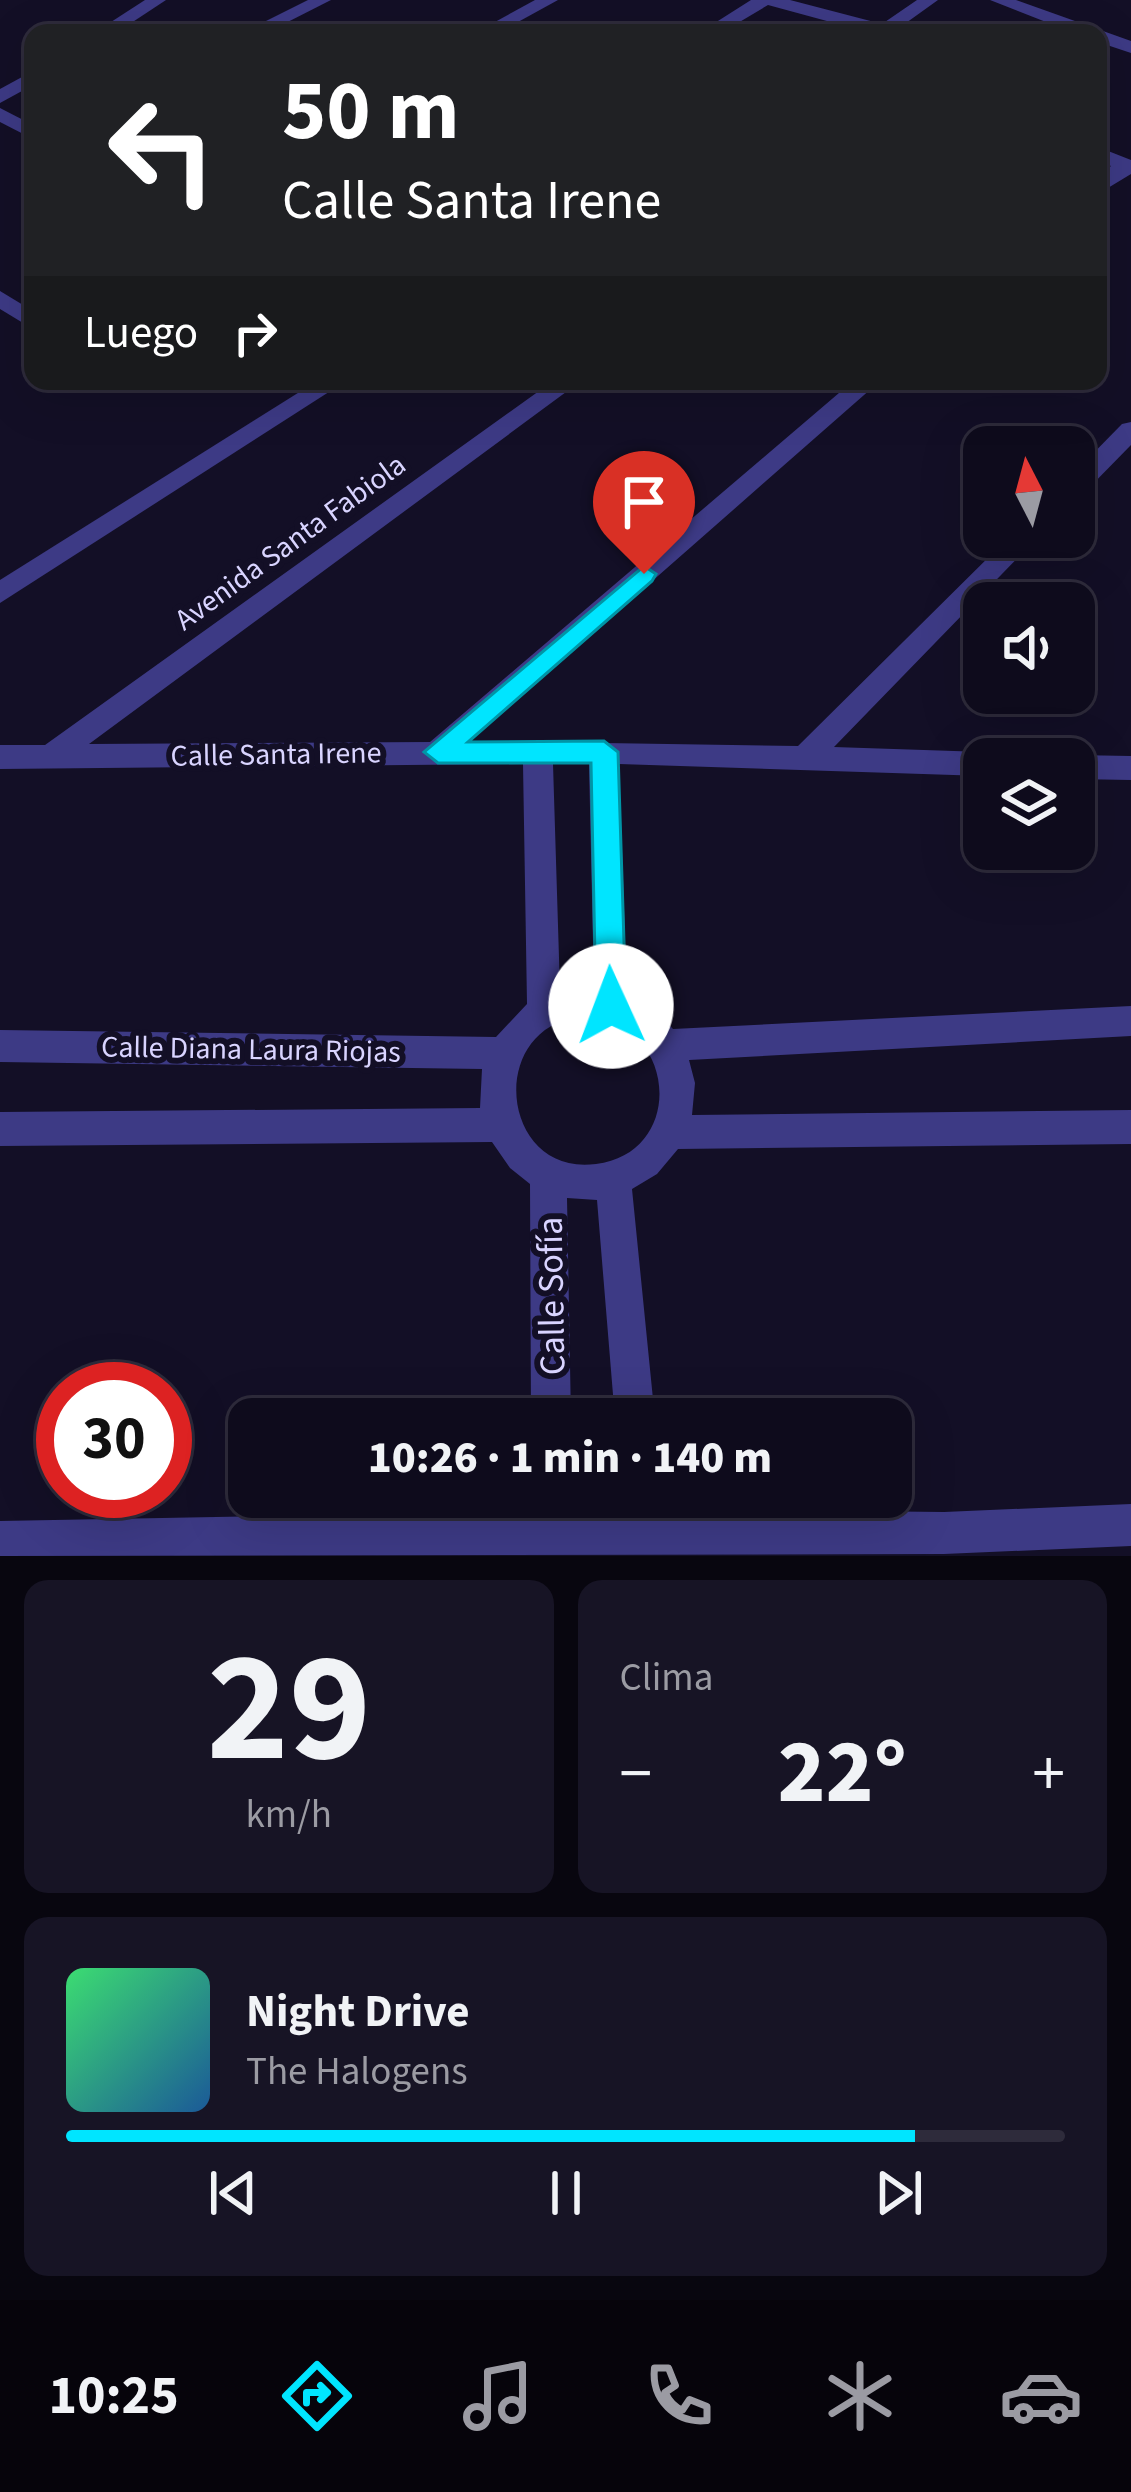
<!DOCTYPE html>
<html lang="es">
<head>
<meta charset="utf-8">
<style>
	:root { --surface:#0e0b1c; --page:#171425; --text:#f1f3f6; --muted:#9b9ba3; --line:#2e2b3b; --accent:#00e5ff }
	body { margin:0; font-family:"Source Sans 3",sans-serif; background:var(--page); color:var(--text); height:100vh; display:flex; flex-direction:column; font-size:45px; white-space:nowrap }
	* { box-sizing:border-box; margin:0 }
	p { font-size:39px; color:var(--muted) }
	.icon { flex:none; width:66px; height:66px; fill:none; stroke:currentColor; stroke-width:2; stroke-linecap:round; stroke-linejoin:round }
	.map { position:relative; height:1556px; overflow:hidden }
	.details { display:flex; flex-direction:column; gap:24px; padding:24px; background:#08060f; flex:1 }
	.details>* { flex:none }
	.guide { position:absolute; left:24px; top:24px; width:1083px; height:366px; border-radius:24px; box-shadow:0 12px 48px #0002,0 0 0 3px var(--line); background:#202124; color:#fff; overflow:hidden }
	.needle { width:78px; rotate:354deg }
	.fabs { position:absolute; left:963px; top:426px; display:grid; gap:24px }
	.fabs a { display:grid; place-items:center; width:132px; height:132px; border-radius:24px; background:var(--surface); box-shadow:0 12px 48px #0002,0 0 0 3px var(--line); font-size:60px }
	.speed { position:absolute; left:36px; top:1362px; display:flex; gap:24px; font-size:60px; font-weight:700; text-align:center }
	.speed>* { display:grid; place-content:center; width:156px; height:156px; border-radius:50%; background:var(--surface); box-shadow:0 12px 48px #0002,0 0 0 3px var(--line); line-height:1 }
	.speed .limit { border:18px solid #d22; background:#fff; color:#111 }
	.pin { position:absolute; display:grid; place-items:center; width:102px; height:102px; color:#fff; margin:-123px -51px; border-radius:50% 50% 50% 0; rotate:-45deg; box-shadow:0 0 12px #0007 }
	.pin .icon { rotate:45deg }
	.me { position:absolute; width:132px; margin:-66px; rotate:358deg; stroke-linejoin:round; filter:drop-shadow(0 0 9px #0008) }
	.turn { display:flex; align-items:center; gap:42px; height:252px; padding:0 60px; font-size:54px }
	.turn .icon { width:156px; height:156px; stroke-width:2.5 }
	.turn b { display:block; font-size:84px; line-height:102px }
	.then { display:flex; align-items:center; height:114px; padding:0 60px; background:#0003; gap:24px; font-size:45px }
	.big { font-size:90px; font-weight:800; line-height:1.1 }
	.details .widget { flex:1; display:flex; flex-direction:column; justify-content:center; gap:18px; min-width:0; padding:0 42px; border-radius:24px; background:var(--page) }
	.details .dial { align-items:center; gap:0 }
	.dial b { font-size:156px; line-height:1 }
	.song { display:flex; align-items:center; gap:36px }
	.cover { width:144px; height:144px; border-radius:18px; background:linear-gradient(135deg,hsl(140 70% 55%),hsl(210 70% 35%)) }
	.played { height:12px; border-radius:6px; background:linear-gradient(90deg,var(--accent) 85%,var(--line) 85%) }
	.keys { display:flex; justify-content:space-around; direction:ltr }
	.heat { display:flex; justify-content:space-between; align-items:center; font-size:66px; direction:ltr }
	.details .tiles { flex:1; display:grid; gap:24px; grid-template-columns:1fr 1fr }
	.widget:last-child { grid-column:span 2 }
	.trip { position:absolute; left:228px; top:1398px; width:684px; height:120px; border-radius:24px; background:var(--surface); box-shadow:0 12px 48px #0002,0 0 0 3px var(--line); font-weight:800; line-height:120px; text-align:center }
	.menu { display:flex; height:192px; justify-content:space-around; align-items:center; background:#06040b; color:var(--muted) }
	.menu .icon { width:84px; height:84px }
	.menu .current { color:var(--accent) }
	.menu b { font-size:54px; color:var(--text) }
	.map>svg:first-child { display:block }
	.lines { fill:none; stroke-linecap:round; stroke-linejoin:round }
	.street { fill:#3d3a85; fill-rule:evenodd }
	.route { fill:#00e5ff; stroke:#0095a6; stroke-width:3 }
	.labels { text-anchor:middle; stroke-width:12; stroke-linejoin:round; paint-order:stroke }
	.street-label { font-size:30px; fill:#d9d4ff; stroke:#130f26 }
	.near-street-label { font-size:36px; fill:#d9d4ff; stroke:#130f26 }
</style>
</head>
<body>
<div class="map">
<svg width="1131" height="1556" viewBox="0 0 1131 1556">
	<rect width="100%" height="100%" fill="#130f26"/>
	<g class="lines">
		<g class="street">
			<path d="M 145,0 L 166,0 L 116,33 L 94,33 Z"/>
			<path d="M 308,0 L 331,0 L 266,33 L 242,33 Z"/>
			<path d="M 535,0 L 558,0 L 498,33 L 475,33 Z"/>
			<path d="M 751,0 L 790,0 L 882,24 L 917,0 L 938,0 L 892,33 L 871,33 L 768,5 L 721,33 L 699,33 Z"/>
			<path d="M 990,0 L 1016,0 L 1131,41 L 1131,53 L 1098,42 L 1098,33 L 1074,33 Z"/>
			<path d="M 33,71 L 33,85 L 0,103 L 0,89 Z"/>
			<path d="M 0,108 L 33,125 L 33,139 L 0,122 Z"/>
			<path d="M 1098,147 L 1131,160 L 1131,174 L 1098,194 L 1098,177 L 1111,166 L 1098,161 Z"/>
			<path d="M 0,291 L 33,311 L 33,329 L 0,309 Z"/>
			<path d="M 317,381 L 346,381 L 0,603 L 0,580 Z"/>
			<path d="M 553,381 L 581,381 L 89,744 L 430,742 L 853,381 L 880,381 L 470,741 L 798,746 L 1009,537 L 1038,537 L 834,747 L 984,752 L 996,759 L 984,759 L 984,776 L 619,764 L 627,995 L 656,1011 L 673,1029 L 1131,1006 L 1131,1036 L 689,1060 L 695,1083 L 692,1115 L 1131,1110 L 1131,1144 L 678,1149 L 657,1174 L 632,1189 L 655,1419 L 615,1419 L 597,1200 L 567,1198 L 571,1419 L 531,1419 L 530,1184 L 510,1168 L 492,1142 L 0,1146 L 0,1112 L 480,1108 L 482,1069 L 0,1062 L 0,1030 L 496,1037 L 527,1004 L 523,764 L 0,769 L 0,745 L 45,745 ZM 553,764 L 589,764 L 594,987 L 560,990 ZM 578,1017 C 676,1013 690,1152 596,1164 C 502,1177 485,1031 578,1017 Z"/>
			<path d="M 1131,422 L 1131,445 L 1083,494 L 1074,497 L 1074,473 L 1122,424 Z"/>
			<path d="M 1074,755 L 1131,756 L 1131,780 L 1074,779 L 1074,759 L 1063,759 Z"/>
			<path d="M 531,1497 L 573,1497 L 573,1510 L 623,1509 L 622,1497 L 664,1497 L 665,1509 L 944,1512 L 1131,1504 L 1131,1546 L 944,1554 L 0,1556 L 0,1521 L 532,1511 Z"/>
		</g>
	</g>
	<path class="route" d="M 644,566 L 656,574 L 652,581 L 468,742 L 604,741 L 618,752 L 626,1006 L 622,1016 L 611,1020 L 600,1016 L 596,1006 L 591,763 L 438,763 L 424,752 Z"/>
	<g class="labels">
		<g class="street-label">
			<text transform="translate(290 542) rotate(-36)" y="10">Avenida Santa Fabiola</text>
			<text transform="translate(276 754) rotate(-1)" y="10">Calle Santa Irene</text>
			<text transform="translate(251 1049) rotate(1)" y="10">Calle Diana Laura Riojas</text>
		</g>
		<g class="near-street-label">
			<text transform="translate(550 1296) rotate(-91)" y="13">Calle Sofía</text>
		</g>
	</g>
</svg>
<div class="fabs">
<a><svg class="needle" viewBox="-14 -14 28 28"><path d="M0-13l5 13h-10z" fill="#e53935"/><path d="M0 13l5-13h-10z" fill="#9b9ba3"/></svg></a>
<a><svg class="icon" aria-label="sound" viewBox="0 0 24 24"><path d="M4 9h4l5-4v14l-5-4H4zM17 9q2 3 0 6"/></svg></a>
<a><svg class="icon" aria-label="layers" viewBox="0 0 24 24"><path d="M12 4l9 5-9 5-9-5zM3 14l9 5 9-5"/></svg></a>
</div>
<div class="speed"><div class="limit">30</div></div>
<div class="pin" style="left:644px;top:574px;background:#d93025"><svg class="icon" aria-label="arrive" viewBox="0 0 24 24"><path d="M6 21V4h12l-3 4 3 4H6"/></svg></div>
<svg class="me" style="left:611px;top:1006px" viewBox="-20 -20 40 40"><circle r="19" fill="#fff"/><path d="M0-13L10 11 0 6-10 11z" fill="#00e5ff"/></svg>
<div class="trip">10:26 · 1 min · 140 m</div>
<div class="guide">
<div class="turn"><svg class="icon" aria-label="left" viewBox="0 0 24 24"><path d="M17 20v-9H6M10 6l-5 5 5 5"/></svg><div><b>50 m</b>Calle Santa Irene</div></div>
<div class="then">Luego<svg class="icon" aria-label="right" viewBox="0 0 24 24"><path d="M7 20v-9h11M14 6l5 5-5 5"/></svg></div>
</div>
</div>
<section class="details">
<div class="tiles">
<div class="widget dial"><b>29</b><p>km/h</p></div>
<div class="widget"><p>Clima</p>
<div class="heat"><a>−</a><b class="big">22°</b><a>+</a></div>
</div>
<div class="widget">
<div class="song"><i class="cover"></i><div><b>Night Drive</b><p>The Halogens</p></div></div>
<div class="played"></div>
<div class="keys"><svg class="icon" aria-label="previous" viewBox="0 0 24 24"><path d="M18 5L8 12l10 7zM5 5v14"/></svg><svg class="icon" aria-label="pause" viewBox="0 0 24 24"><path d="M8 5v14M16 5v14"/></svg><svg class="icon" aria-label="next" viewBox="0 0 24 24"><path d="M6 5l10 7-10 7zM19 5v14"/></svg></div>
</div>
</div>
</section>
<nav class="menu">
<b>10:25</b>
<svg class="icon current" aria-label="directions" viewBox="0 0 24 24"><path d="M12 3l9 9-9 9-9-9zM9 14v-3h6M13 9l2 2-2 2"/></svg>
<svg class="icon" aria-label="music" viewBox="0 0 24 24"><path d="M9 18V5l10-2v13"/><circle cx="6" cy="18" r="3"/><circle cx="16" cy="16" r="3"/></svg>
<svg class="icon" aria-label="phone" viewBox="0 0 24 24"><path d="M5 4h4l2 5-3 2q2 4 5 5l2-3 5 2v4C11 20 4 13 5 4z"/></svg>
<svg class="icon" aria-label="climate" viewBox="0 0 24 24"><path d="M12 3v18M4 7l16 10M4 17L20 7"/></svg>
<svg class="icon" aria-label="car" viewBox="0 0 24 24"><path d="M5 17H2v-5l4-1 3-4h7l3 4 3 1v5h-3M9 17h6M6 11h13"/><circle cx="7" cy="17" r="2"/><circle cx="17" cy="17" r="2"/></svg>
</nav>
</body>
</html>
